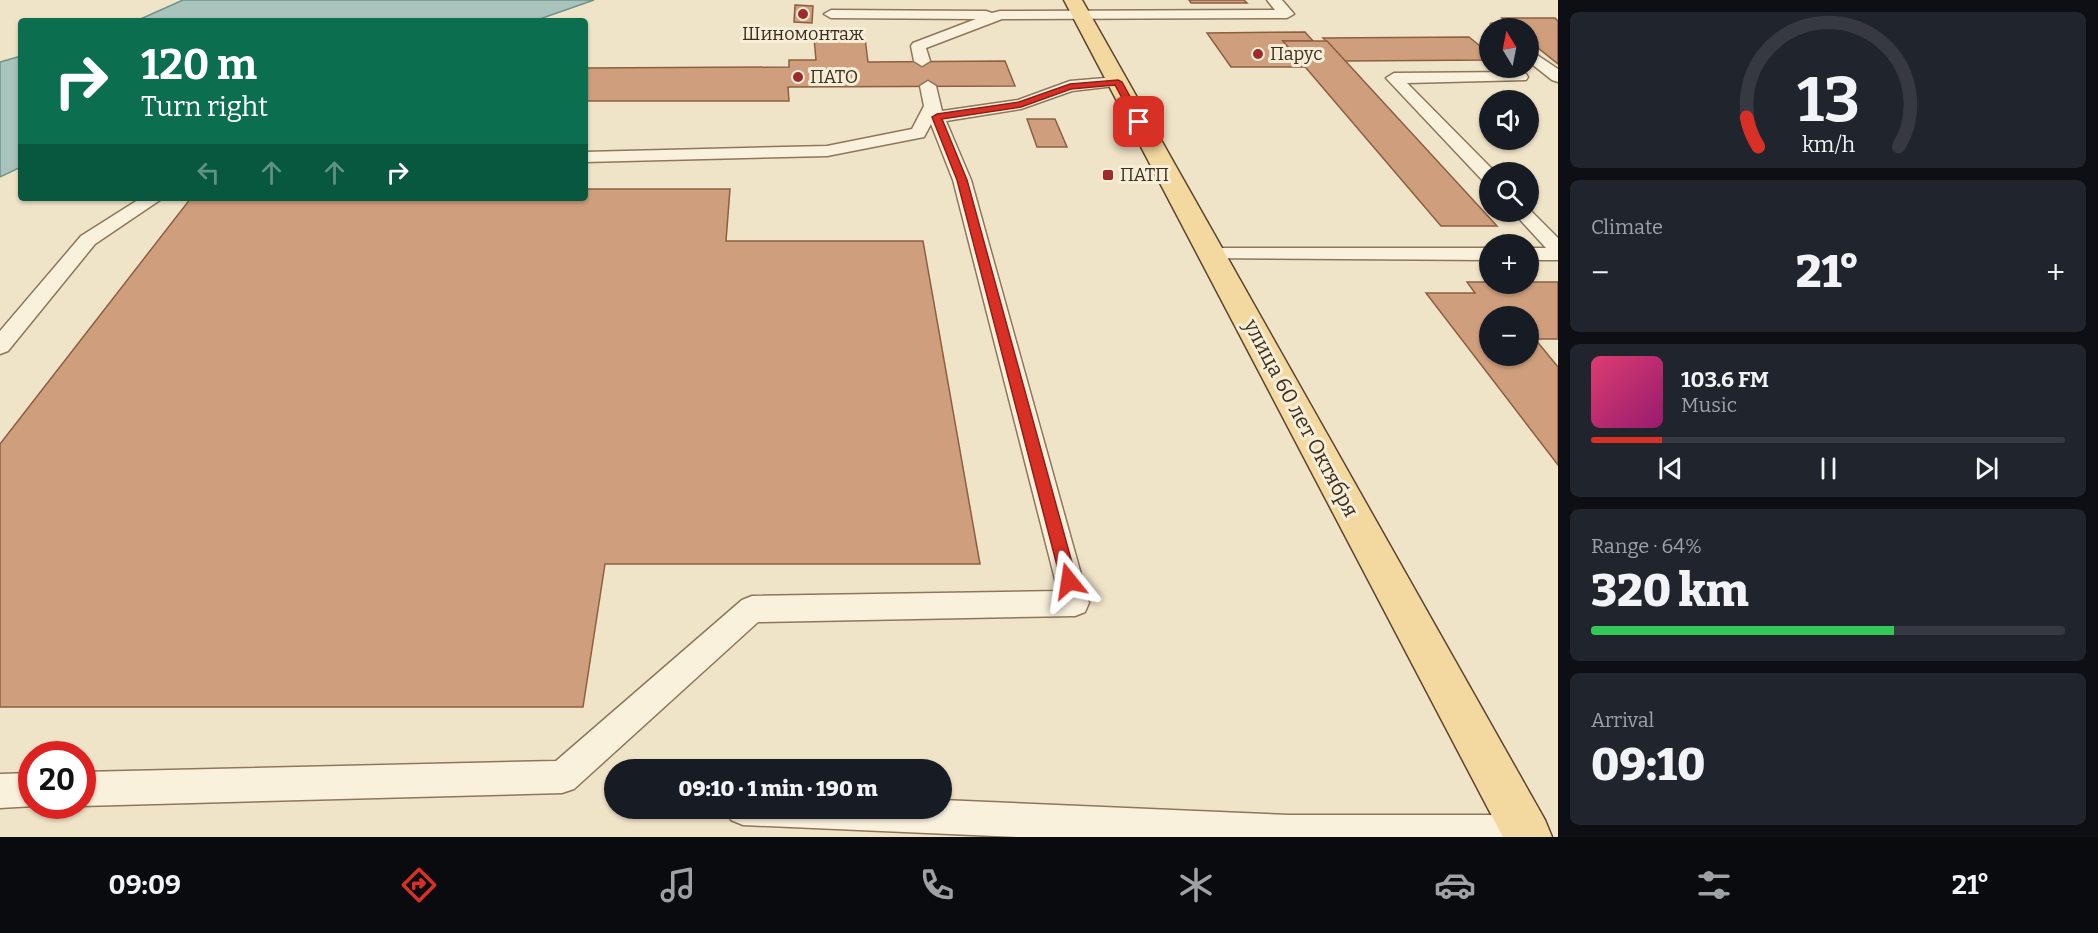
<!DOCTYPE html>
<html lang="en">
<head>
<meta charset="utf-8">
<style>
	:root { --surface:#171b24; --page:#20242c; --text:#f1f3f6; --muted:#9ea1a6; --line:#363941; --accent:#d93025 }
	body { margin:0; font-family:Bitter,serif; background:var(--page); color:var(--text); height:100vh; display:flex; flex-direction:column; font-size:22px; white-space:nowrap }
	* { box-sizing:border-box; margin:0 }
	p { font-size:20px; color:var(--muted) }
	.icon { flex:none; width:33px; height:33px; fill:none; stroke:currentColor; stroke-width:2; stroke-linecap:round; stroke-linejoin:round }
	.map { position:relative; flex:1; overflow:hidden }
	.drawer { display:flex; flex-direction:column; gap:12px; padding:12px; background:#0d0f14; width:540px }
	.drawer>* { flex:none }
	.banner { position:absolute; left:18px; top:18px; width:570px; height:183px; border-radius:6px; box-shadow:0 2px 4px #0004; background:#0b6e4f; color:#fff; overflow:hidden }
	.needle { width:39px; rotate:350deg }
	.buttons { position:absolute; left:1479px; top:18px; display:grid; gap:12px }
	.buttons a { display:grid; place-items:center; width:60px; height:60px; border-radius:50%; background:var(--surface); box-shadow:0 2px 4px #0004; font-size:30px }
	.speed { position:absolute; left:18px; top:741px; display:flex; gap:12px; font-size:30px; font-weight:700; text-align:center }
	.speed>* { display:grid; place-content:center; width:78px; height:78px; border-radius:50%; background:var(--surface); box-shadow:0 2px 4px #0004; line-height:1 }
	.speed .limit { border:9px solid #d22; background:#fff; color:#111 }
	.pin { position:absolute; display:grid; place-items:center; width:51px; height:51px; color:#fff; margin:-26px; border-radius:12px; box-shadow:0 3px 9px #0006 }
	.me { position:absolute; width:66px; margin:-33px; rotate:345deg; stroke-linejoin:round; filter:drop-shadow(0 0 4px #0008) }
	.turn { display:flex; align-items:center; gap:21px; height:126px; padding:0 24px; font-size:27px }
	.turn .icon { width:78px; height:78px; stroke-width:2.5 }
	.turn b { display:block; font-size:42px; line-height:51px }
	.lanes { display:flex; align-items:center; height:57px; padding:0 24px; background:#0003; justify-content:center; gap:30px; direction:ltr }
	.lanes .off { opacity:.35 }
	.big { font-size:45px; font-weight:800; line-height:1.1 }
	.drawer .tile { flex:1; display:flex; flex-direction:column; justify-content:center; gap:9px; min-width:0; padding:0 21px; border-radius:9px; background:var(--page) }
	.drawer .dial { align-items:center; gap:0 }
	.dial svg { height:156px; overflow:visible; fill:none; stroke:var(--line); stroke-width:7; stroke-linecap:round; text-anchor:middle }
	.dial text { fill:var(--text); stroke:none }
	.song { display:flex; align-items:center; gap:18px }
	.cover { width:72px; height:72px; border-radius:9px; background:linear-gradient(135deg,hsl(340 70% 55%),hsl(320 70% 35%)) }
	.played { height:6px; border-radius:3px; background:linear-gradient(90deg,var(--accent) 15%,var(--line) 15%) }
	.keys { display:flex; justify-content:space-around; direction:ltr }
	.heat { display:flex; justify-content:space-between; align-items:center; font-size:33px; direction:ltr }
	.charge { height:9px; border-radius:4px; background:linear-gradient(90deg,#34c759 64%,var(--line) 0) }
	.trip { position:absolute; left:604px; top:759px; width:348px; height:60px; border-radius:30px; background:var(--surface); box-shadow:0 2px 4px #0004; font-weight:800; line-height:60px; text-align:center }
	.dock { display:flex; height:96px; justify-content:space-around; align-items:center; background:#090b0e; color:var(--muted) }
	.dock .icon { width:42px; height:42px }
	.dock .selected { color:var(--accent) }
	.dock b { font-size:27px; color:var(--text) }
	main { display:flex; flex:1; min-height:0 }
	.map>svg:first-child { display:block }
	.water { fill:#a9c4bc; stroke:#6f938a; stroke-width:1.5 }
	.building { fill:#cf9f7d; stroke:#8d5f41; stroke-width:1.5; fill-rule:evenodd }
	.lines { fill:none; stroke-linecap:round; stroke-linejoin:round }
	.service-casing { stroke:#8d765c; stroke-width:3 }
	.primary-casing { stroke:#5b4430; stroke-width:3 }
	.service { fill:#faf1dc; fill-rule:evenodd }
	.primary { fill:#f3d9a0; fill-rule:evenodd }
	.route { fill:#d93025; stroke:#8d1f18; stroke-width:1.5 }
	.poi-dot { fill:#9e2a2b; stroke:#f7eed8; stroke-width:2 }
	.labels { text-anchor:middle; stroke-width:6; stroke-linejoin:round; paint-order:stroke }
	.far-poi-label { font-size:18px; fill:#3d2e20; stroke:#f7eed8; text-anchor:start }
	.street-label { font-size:21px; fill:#3d2e20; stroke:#f7eed8 }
</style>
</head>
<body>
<main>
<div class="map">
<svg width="1558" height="837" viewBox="0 0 1558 837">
	<rect width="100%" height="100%" fill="#f0e4c8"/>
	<g class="water">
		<path d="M 183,0 L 594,0 L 534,21 L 136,21 Z"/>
		<path d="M 21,56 L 21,167 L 0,177 L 0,62 Z"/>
	</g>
	<g class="building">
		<path d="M 1189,0 L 1244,0 L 1247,3 L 1191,3 Z"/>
		<path d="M 795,5 L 813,6 L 812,23 L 794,22 Z"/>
		<path d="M 1502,18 L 1555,18 L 1558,21 L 1558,64 L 1528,40 L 1528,28 L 1515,28 Z"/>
		<path d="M 1305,32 L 1313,41 L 1283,41 L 1305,67 L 1231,67 L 1207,33 Z"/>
		<path d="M 1469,37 L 1490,54 L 1490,60 L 1345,61 L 1323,38 Z"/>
		<path d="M 814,38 L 865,38 L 868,62 L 1005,61 L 1015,86 L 788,87 L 789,101 L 585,101 L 585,68 L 789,67 L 789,60 L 816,60 Z"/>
		<path d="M 1283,41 L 1327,41 L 1497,226 L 1441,226 Z"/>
		<path d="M 1027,119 L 1055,119 L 1067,147 L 1037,147 Z"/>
		<path d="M 585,189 L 730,189 L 726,241 L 923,241 L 980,564 L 605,564 L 583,707 L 0,707 L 0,444 L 191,198 L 585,198 Z"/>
		<path d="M 1467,282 L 1558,282 L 1558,339 L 1535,339 L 1558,367 L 1558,465 L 1426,293 L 1475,293 ZM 1490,316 L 1528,316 L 1528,356 L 1490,356 Z"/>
	</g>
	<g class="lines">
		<defs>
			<g id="service">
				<path d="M 1267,0 L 1282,0 L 1294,14 L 1287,18 L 1002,19 L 926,48 L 930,61 L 922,66 L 914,61 L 911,46 L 913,43 L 976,19 L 831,18 L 824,14 L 831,10 L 986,11 L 992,13 L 1000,11 L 1275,10 Z"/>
				<path d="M 1496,23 L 1505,28 L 1490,28 L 1491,24 Z"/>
				<path d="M 1528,49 L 1558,69 L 1558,82 L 1552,80 L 1528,61 Z"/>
				<path d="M 1520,72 L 1526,74 L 1528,77 L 1526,80 L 1407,83 L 1495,172 L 1490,172 L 1490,183 L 1484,182 L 1386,78 L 1394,73 Z"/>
				<path d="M 1117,77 L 1125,82 L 1123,85 L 1072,91 L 1021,109 L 946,121 L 971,180 L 1089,603 L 1085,612 L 1075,616 L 758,622 L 574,789 L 562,793 L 82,806 L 82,772 L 556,761 L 742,600 L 752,596 L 1058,591 L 953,180 L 931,124 L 924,137 L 827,156 L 585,162 L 585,152 L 827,146 L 912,129 L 924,106 L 920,86 L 928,81 L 936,86 L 942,111 L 1018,100 L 1070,81 Z"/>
				<path d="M 141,198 L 163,198 L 95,244 L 8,351 L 0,354 L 0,331 L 81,236 Z"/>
				<path d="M 1528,208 L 1558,238 L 1558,260 L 1528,260 L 1528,248 L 1546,248 L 1513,212 L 1528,212 Z"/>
				<path d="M 1211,248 L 1490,248 L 1490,260 L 1204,258 L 1201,254 L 1204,250 Z"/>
				<path d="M 32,773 L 32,806 L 35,806 L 0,808 L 0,774 Z"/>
				<path d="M 942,800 L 1288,815 L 1525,815 L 1537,820 L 1542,832 L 1540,837 L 1018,837 L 743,825 L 731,820 L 726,808 L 942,808 Z"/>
			</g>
			<path id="primary" d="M 1064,0 L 1082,0 L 1545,820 L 1552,837 L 1503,837 Z"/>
		</defs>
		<use href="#service" class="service-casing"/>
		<use href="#primary" class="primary-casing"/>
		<use href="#service" class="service"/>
		<use href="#primary" class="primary"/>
	</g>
	<path class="route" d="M 1118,80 L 1122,82 L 1144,122 L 1143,124 L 1136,124 L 1115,85 L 1071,89 L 1021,107 L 942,119 L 967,180 L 1077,581 L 1075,586 L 1069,588 L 1064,586 L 1061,581 L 957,180 L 932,117 L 937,114 L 1019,102 L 1070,84 Z"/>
	<g class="poi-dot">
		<circle cx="803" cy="14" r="6"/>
		<circle cx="1258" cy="54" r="6"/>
		<circle cx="798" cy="77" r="6"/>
		<rect x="1102" y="169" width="12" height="12" rx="3"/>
	</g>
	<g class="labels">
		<g class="far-poi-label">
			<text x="803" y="40" text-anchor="middle">Шиномонтаж</text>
			<text x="1270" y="60">Парус</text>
			<text x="810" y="83">ПАТО</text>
			<text x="1120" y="181">ПАТП</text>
		</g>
		<g class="street-label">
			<text transform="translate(1301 418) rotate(62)" y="7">улица 60 лет Октября</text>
		</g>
	</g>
</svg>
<div class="buttons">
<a><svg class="needle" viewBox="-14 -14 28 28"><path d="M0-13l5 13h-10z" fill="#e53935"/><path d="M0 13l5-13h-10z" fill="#9ea1a6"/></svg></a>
<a><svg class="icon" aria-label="sound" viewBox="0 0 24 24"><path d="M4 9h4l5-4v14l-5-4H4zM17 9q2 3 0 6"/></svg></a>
<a><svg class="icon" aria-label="search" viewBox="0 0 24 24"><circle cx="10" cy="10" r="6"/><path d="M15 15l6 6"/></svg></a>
<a>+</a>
<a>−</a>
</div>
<div class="speed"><div class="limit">20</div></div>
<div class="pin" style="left:1139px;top:122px;background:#d93025"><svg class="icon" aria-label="arrive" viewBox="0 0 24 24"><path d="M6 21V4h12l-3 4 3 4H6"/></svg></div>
<svg class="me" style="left:1069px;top:581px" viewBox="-20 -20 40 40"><path d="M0-17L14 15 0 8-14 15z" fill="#d93025" stroke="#fff" stroke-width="4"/></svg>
<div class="trip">09:10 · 1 min · 190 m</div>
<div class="banner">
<div class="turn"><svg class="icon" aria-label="right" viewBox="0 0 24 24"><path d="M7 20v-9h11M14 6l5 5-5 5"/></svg><div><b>120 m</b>Turn right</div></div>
<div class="lanes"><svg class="icon off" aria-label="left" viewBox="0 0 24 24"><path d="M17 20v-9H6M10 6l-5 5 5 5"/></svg><svg class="icon off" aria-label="ahead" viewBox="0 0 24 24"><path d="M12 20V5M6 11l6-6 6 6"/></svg><svg class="icon off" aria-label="ahead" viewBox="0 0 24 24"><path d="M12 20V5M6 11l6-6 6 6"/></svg><svg class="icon" aria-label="right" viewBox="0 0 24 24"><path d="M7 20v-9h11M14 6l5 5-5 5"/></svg></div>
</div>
</div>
<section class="drawer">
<div class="tile dial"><svg viewBox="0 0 100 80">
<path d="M14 69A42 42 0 1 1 86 69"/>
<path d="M14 69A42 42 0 0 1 8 54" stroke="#d93025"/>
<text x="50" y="56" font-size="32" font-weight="700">13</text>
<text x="50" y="72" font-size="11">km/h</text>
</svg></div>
<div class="tile"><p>Climate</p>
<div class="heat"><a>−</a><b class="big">21°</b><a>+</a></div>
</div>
<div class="tile">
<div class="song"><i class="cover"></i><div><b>103.6 FM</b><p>Music</p></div></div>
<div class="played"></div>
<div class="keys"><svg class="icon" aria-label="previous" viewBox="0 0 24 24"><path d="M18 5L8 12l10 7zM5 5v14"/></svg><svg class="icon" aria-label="pause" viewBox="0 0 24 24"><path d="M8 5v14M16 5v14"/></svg><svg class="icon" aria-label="next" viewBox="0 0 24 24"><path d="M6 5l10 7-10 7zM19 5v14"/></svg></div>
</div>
<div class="tile"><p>Range · 64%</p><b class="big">320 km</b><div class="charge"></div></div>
<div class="tile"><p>Arrival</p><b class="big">09:10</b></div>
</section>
</main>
<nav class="dock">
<b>09:09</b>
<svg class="icon selected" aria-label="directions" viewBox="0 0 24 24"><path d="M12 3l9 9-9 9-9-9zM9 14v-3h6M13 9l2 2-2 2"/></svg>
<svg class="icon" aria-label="music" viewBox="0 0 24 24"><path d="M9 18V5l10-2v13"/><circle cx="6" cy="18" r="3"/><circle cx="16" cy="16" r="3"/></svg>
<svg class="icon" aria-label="phone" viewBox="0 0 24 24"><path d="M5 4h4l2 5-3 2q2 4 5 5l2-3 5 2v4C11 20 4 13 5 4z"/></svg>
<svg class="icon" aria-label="climate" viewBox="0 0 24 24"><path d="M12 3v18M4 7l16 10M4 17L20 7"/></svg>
<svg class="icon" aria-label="car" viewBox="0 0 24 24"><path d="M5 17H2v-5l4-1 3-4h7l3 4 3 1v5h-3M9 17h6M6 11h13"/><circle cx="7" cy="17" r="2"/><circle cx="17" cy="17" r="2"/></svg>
<svg class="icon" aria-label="filters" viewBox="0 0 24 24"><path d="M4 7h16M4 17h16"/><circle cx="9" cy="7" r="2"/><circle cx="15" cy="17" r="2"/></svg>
<b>21°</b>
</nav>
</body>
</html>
